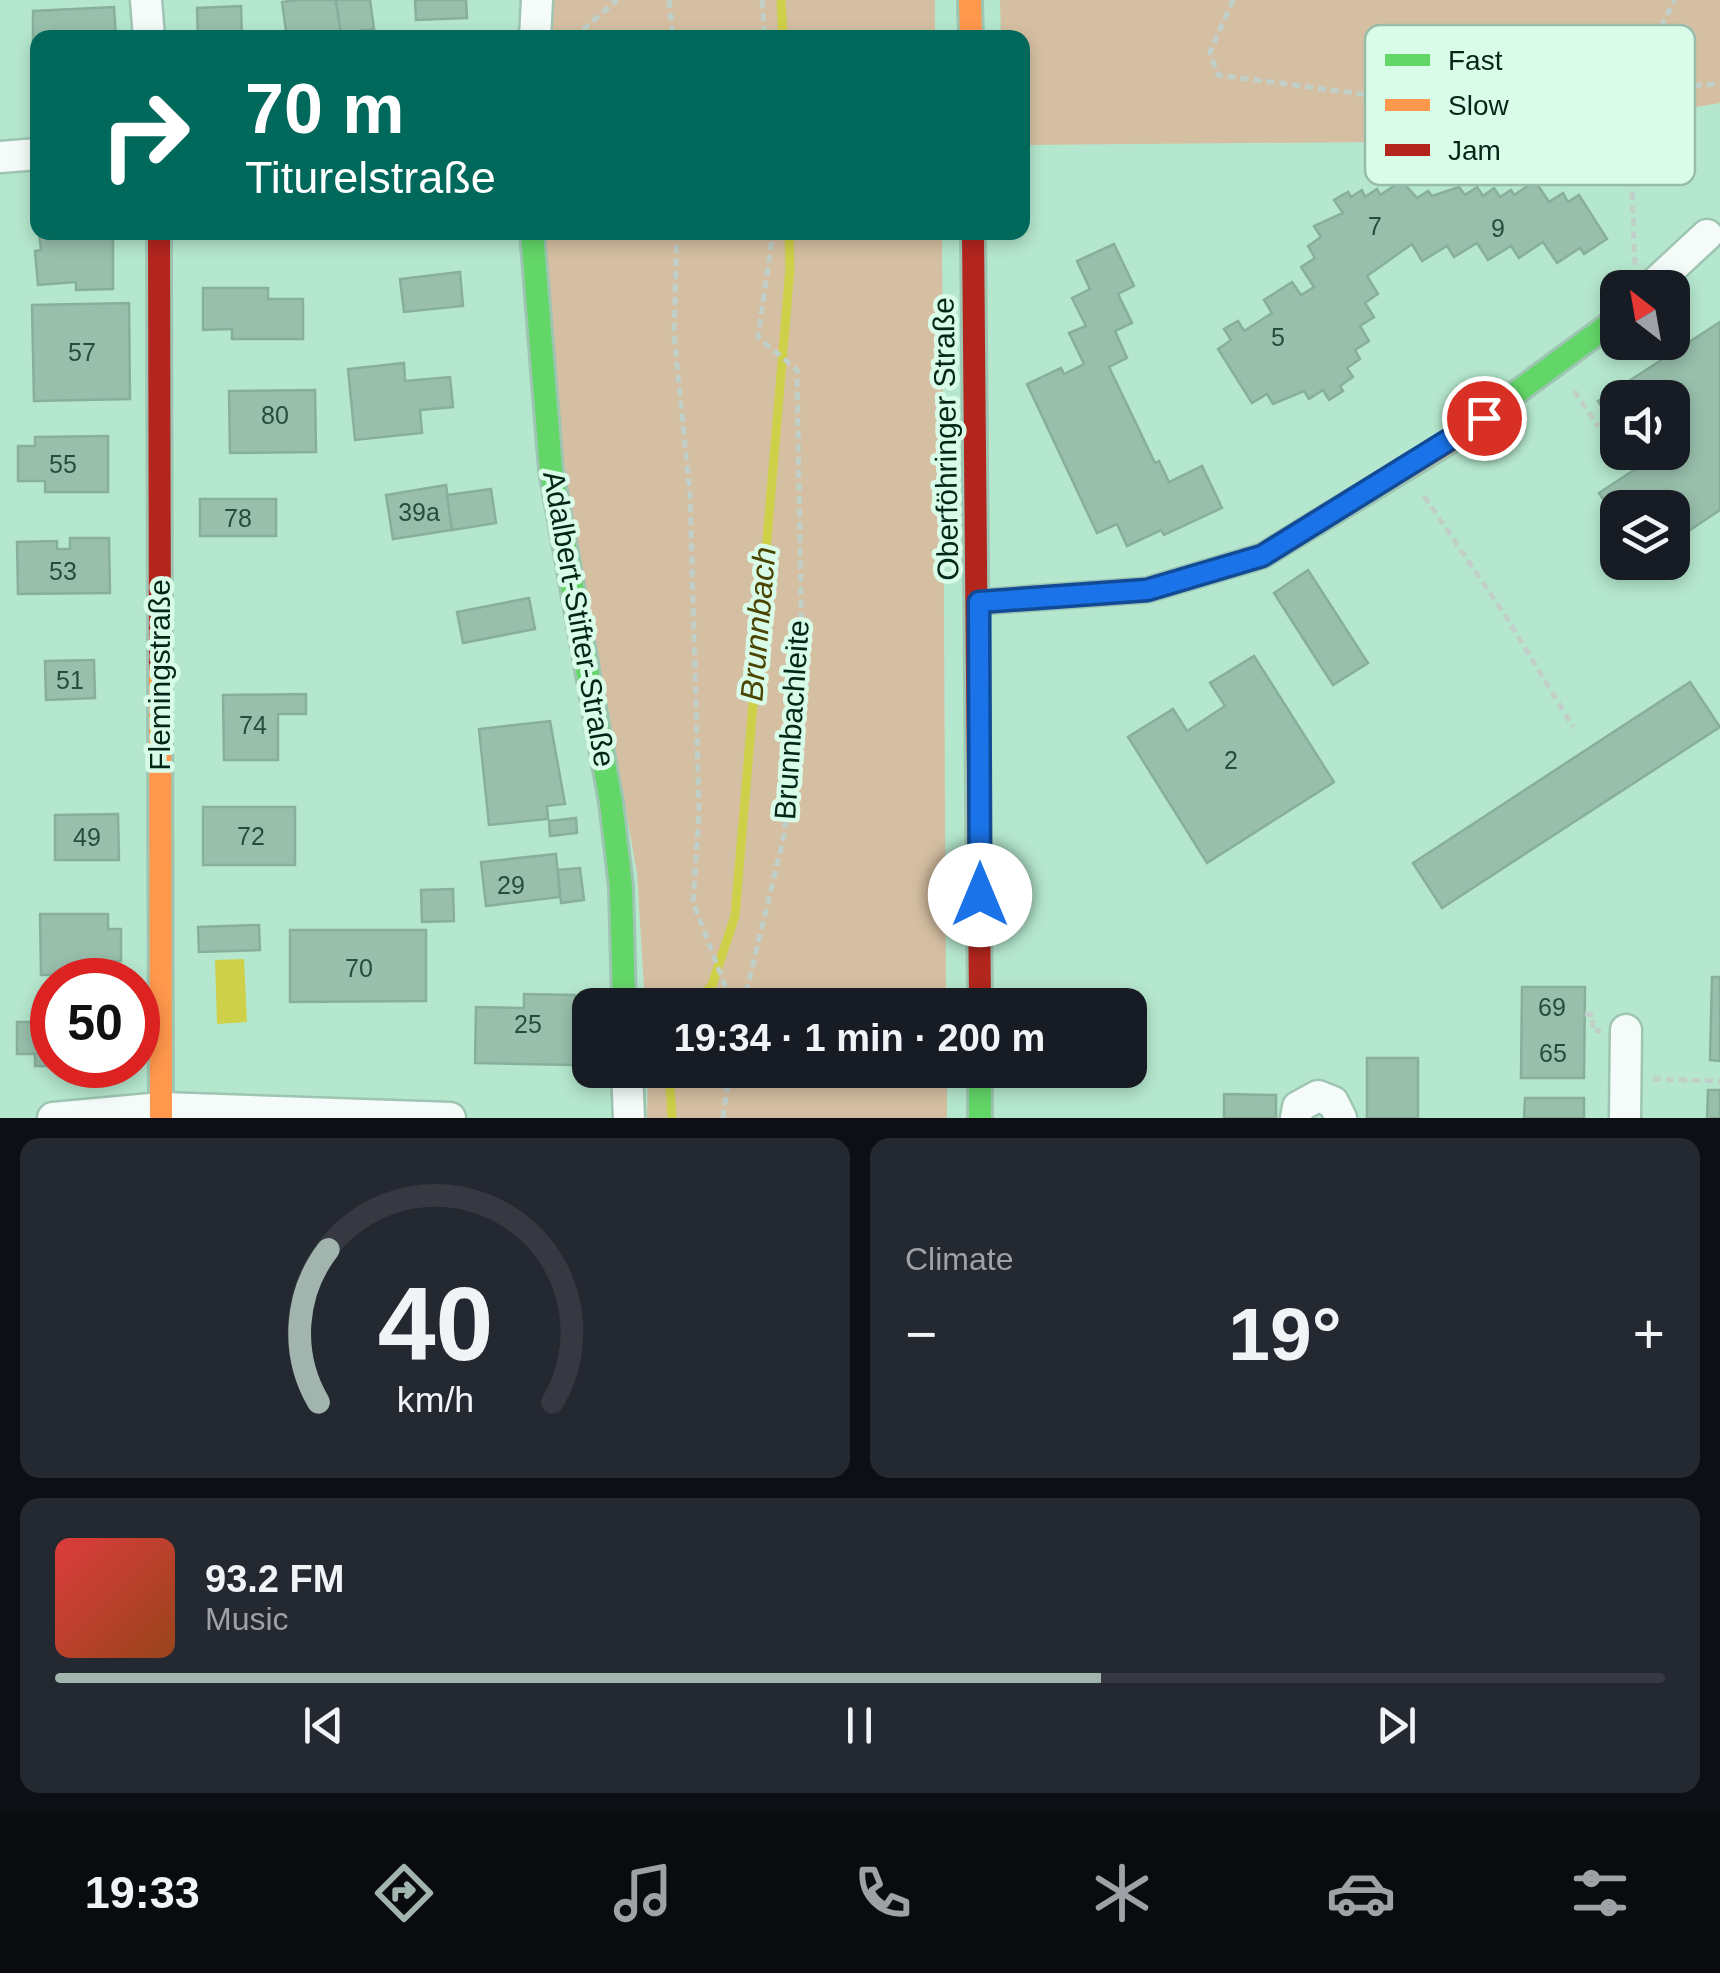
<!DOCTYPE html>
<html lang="en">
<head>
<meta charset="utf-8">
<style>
	:root { --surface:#171b24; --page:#242831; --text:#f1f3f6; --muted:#9ea1a6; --line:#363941; --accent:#a1b5ae }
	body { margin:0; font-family:Arial,sans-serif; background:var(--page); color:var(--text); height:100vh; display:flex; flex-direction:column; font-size:38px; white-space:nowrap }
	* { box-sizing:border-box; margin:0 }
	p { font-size:32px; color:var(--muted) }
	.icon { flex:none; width:55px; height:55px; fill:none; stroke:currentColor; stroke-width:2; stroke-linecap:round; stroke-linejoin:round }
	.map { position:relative; height:1118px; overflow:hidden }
	.details { display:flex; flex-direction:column; gap:20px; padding:20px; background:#0d0f14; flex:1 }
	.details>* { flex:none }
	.hud { position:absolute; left:30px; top:30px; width:1000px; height:210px; border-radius:20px; box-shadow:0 5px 15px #0003; background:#00695c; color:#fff; overflow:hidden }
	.needle { width:65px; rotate:329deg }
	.tools { position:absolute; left:1600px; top:270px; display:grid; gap:20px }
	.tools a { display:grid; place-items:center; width:90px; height:90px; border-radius:20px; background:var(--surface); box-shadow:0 5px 15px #0003; font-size:50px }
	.speed { position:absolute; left:30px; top:958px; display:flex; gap:20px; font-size:50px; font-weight:700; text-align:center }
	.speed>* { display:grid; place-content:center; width:130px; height:130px; border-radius:50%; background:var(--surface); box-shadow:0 5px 15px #0003; line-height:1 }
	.speed .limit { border:15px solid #d22; background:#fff; color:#111 }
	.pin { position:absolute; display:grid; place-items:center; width:85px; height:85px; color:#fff; margin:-42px; border:5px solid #fff; border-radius:50%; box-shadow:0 2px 10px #0007 }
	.me { position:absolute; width:110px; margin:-55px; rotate:0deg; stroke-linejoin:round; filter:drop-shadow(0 0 8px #0008) }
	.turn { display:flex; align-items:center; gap:35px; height:210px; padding:0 50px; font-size:45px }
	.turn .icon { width:130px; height:130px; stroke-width:2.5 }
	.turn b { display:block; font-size:70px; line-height:85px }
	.big { font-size:75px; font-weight:800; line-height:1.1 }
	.details .card { flex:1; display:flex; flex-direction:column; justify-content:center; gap:15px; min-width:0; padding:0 35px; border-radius:20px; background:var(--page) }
	.details .dial { align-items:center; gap:0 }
	.dial svg { height:260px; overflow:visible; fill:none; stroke:var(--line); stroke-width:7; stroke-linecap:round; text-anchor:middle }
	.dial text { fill:var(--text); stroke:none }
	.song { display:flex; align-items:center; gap:30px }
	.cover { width:120px; height:120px; border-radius:15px; background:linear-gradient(135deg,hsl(0 70% 55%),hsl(20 70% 35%)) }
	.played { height:10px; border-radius:5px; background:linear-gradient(90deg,var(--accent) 65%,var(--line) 65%) }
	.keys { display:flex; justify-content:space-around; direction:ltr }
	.heat { display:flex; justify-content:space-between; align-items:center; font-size:55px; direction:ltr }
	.details .tiles { flex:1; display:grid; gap:20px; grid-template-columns:1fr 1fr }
	.card:last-child { grid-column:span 2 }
	.trip { position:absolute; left:572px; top:988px; width:575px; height:100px; border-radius:20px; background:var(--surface); box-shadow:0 5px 15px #0003; font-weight:800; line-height:100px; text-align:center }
	.tabs { display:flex; height:160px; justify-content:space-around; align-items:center; background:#090b0e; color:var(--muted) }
	.tabs .icon { width:70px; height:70px }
	.tabs .current { color:var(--accent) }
	.tabs b { font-size:45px; color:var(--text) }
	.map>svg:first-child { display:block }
	.green { fill:#d5bfa2 }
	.water { fill:#ced04a }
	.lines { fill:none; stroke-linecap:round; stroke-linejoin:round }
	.stream { stroke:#ced04a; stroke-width:9 }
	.building { fill:#98bfac; stroke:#87af9c; stroke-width:2.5 }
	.street-casing { stroke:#9dc5b2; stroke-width:35 }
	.fast-casing { stroke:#9dc5b2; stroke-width:28 }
	.slow-casing { stroke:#9dc5b2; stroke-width:28 }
	.jam-casing { stroke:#9dc5b2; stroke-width:28 }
	.path { stroke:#c0cfc8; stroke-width:5; stroke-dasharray:8 5; stroke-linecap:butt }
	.street { stroke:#f4fbf8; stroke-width:30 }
	.fast { stroke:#63d668; stroke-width:22 }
	.slow { stroke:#ff974d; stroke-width:22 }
	.jam { stroke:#b3261e; stroke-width:22 }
	.route-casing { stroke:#114b97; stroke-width:25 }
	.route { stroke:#1a73e8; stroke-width:18 }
	.labels { text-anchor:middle; stroke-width:9; stroke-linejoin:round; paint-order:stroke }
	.number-label { font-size:25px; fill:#264d3c }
	.street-label { font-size:30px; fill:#002717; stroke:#d9fce9 }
	.water-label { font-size:32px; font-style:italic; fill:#4b4401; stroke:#d9fce9 }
	.key { fill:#d9fce9; stroke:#98bcaa; stroke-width:2.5 }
	.key-label { font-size:28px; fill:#002717 }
</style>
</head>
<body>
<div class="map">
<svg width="1720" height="1118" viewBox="0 0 1720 1118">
	<rect width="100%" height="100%" fill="#b5e7ce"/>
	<g class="green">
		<path d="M 548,0 L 935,0 L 935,37 L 545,38 Z"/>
		<path d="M 1000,0 L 1720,0 L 1720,103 L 1490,141 L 1023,145 L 1022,38 L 1001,37 Z"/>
		<path d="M 545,233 L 942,233 L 946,1005 L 645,1005 L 637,873 L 564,464 Z"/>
		<path d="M 648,1070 L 947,1070 L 947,1118 L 647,1118 Z"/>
	</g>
	<path class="water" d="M 244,959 L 247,1022 L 217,1024 L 215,960 Z"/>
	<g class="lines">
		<g class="stream">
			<path d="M 781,0 L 783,38"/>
			<path d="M 693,1005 L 712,985 L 735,916 L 790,268 L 789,232"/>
			<path d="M 669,1070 L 672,1117"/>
		</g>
	</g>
	<g class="building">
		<path d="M 297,0 L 336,0 L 341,34 L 287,38 L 282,2 Z"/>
		<path d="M 336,0 L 370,0 L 374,29 L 341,34 Z"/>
		<path d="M 415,0 L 466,0 L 467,18 L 416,20 Z"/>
		<path d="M 241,6 L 242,38 L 198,38 L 197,8 Z"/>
		<path d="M 114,7 L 116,38 L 38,38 L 38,57 L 33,57 L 33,11 Z"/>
		<path d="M 1402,181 L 1417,198 L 1428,191 L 1432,196 L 1459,187 L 1465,195 L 1477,187 L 1483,196 L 1494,188 L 1500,197 L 1511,190 L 1514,195 L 1535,181 L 1549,202 L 1563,193 L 1568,202 L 1579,195 L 1607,239 L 1584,254 L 1580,248 L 1557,263 L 1543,242 L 1519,258 L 1511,246 L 1488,260 L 1477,243 L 1454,257 L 1447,246 L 1422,261 L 1412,244 L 1367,276 L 1378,294 L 1365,303 L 1374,317 L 1360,326 L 1369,341 L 1355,350 L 1360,359 L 1347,368 L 1353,377 L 1340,386 L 1343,391 L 1329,400 L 1323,390 L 1309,399 L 1304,391 L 1273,404 L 1267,394 L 1252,403 L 1218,349 L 1231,340 L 1224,329 L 1238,321 L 1244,331 L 1272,313 L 1264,300 L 1292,282 L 1301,295 L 1314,287 L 1301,267 L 1315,258 L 1308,246 L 1321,237 L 1314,226 L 1343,213 L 1334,200 L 1348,192 L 1351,197 L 1362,190 L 1365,197 L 1377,189 L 1380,195 Z"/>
		<path d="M 39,232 L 120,232 L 113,236 L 113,289 L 76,290 L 76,282 L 38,285 L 35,251 L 41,250 Z"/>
		<path d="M 1114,244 L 1134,286 L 1118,294 L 1132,323 L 1115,331 L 1127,358 L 1109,367 L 1155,463 L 1159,461 L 1169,482 L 1202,466 L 1222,508 L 1164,535 L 1161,530 L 1127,546 L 1117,524 L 1097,533 L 1027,384 L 1061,368 L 1064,374 L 1084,364 L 1069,333 L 1086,326 L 1072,298 L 1090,289 L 1077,261 Z"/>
		<path d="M 460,272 L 463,306 L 404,312 L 400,279 Z"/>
		<path d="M 203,288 L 268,288 L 268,299 L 303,299 L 303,339 L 232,339 L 232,329 L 203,330 Z"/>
		<path d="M 129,303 L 130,399 L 34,401 L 32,305 Z"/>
		<path d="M 1720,322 L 1720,510 L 1684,534 L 1672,517 L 1672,508 L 1618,508 L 1618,521 L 1599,493 L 1640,466 L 1631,452 L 1672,452 L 1672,398 L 1618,398 L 1618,432 L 1598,401 Z"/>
		<path d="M 404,363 L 405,381 L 450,377 L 453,407 L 420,410 L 422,433 L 355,440 L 348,369 Z"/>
		<path d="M 315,390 L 316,452 L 230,453 L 229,391 Z"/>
		<path d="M 108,436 L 108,492 L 45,492 L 45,481 L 18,481 L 18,446 L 35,446 L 35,437 Z"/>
		<path d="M 446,485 L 452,530 L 393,539 L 386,495 Z"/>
		<path d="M 491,489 L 496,523 L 452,530 L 447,495 Z"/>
		<rect x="200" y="499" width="76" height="37"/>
		<path d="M 70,538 L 109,538 L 110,593 L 18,594 L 17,542 L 57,541 L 57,549 L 70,549 Z"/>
		<path d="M 1308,570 L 1368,663 L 1333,685 L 1274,593 Z"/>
		<path d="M 529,598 L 535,629 L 463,643 L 457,612 Z"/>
		<path d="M 1254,656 L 1334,782 L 1207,863 L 1128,737 L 1173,709 L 1187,731 L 1225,706 L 1210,683 Z"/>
		<path d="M 94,660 L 95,698 L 46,700 L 45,661 Z"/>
		<path d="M 1690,682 L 1720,727 L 1442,908 L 1413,863 Z"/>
		<path d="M 306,694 L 306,714 L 278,714 L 278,760 L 224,760 L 223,695 Z"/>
		<path d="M 550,721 L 565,804 L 547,806 L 548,819 L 489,825 L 479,729 Z"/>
		<rect x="203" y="807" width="92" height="58"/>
		<path d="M 118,814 L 119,860 L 55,860 L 55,815 Z"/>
		<path d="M 576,818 L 577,833 L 550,836 L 549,821 Z"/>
		<path d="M 556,854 L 560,897 L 486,906 L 481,862 Z"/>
		<path d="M 580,868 L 584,900 L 561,903 L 558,870 Z"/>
		<path d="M 453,889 L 454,921 L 422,922 L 421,890 Z"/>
		<path d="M 40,914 L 108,914 L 108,929 L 121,929 L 121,961 L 112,961 L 111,974 L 41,975 Z"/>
		<path d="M 259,925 L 260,950 L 199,952 L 198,927 Z"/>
		<path d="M 290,930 L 426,930 L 426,1001 L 290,1002 Z"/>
		<path d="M 1712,977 L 1720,977 L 1720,1061 L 1710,1060 Z"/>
		<path d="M 1522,987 L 1585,987 L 1584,1078 L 1521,1078 Z"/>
		<path d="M 524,994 L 575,995 L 574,1065 L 475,1063 L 476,1007 L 524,1008 Z"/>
		<path d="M 33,1012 L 52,1012 L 52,1065 L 103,1066 L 35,1066 L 35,1054 L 17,1054 L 17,1022 L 33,1022 Z"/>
		<rect x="1367" y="1058" width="51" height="60"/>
		<path d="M 1708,1090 L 1720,1090 L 1720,1118 L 1707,1118 Z"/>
		<path d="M 1224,1094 L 1276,1095 L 1276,1118 L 1224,1118 Z"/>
		<path d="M 1525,1098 L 1584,1098 L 1584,1118 L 1524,1118 Z"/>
	</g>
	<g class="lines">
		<defs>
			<g id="street">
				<path d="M 146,0 L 149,38"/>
				<path d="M 535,38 L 537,0"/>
				<path d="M 0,157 L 38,154"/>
				<path d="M 1650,288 L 1707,235"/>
				<path d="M 627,1070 L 629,1118"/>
				<path d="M 53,1118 L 162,1108 L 450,1118"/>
				<path d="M 1296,1118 L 1298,1107 L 1318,1096 L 1333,1102 L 1341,1118"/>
				<path d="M 1625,1118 L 1626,1030"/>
			</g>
			<g id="fast">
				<path d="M 532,232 L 551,470 L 611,802 L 621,887 L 624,1005"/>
				<path d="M 1449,442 L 1618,318"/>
				<path d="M 980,1070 L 980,1118"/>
			</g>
			<g id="slow">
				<path d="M 970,0 L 971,38"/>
				<path d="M 979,602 L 1147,590 L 1262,556 L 1449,442"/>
				<path d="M 160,666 L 161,1118"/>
			</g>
			<g id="jam">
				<path d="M 159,232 L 160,666"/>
				<path d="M 973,232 L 980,1005"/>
			</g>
		</defs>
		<use href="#street" class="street-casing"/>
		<use href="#fast" class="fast-casing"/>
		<use href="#slow" class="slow-casing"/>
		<use href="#jam" class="jam-casing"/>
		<g class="path">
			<path d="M 669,0 L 673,38"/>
			<path d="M 762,0 L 765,38"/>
			<path d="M 1233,0 L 1210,52 L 1218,75 L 1407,100 L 1720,84"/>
			<path d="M 573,38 L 617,0"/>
			<path d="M 677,232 L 674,335 L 690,495 L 699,812 L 693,902 L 727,991 L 744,1002"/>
			<path d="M 1635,265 L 1628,88 L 1675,0"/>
			<path d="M 1574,391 L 1598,426"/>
			<path d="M 1424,496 L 1507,618 L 1573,727"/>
			<path d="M 743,1005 L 784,836 L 802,659 L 797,370 L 758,337 L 773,232"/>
			<path d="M 1585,1014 L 1593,1015 L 1593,1031 L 1601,1031"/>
			<path d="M 1653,1079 L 1720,1081"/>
			<path d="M 723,1118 L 730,1070"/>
		</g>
		<use href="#street" class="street"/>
		<use href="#fast" class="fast"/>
		<use href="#slow" class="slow"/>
		<use href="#jam" class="jam"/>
	</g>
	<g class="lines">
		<defs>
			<path id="route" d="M 980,895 L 979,602 L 1147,590 L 1262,556 L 1484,418"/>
		</defs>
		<use href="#route" class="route-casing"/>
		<use href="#route" class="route"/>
	</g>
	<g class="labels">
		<g class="number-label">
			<text x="1375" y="235">7</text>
			<text x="1498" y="237">9</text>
			<text x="1278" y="346">5</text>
			<text x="82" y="361">57</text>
			<text x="275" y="424">80</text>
			<text x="63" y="473">55</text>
			<text x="419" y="521">39a</text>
			<text x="238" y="527">78</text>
			<text x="63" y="580">53</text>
			<text x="70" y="689">51</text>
			<text x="253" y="734">74</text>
			<text x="1231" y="769">2</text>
			<text x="251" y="845">72</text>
			<text x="87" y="846">49</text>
			<text x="511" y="894">29</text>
			<text x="359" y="977">70</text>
			<text x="1552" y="1016">69</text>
			<text x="528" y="1033">25</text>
			<text x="1553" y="1062">65</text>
		</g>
		<g class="street-label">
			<text transform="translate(946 439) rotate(-91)" y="10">Oberföhringer Straße</text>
			<text transform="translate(579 619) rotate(80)" y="10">Adalbert-Stifter-Straße</text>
			<text transform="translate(160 675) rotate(-90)" y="10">Flemingstraße</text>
			<text transform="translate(792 720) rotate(-86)" y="10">Brunnbachleite</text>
		</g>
		<g class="water-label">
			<text transform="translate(758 624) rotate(-85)" y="11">Brunnbach</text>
		</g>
	</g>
	<rect x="1365" y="25" width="330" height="160" rx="15" class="key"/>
	<rect x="1385" y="54" width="45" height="12" fill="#63d668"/>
	<rect x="1385" y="99" width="45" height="12" fill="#ff974d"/>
	<rect x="1385" y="144" width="45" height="12" fill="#b3261e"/>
	<g class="key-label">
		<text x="1448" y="70">Fast</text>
		<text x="1448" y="115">Slow</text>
		<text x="1448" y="160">Jam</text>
	</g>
</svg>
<div class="tools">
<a><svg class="needle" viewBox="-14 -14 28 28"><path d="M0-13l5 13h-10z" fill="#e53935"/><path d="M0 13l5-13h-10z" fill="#9ea1a6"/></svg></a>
<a><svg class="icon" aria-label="sound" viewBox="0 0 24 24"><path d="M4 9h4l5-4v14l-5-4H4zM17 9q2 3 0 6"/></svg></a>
<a><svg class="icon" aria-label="layers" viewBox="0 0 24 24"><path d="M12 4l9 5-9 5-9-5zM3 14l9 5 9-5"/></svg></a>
</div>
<div class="speed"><div class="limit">50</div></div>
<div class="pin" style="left:1484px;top:418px;background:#d93025"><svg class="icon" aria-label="arrive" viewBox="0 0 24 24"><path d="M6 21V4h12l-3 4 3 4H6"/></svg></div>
<svg class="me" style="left:980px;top:895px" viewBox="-20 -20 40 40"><circle r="19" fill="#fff"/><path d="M0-13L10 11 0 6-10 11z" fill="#1a73e8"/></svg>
<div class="trip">19:34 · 1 min · 200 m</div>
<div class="hud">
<div class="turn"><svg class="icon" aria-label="right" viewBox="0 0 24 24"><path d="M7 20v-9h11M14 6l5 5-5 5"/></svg><div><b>70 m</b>Titurelstraße</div></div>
</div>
</div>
<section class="details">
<div class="tiles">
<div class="card dial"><svg viewBox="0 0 100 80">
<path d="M14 69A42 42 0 1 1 86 69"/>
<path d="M14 69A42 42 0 0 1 17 22" stroke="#a1b5ae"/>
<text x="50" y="56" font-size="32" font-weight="700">40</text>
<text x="50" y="72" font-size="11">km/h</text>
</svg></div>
<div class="card"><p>Climate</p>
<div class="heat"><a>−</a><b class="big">19°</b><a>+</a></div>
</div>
<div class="card">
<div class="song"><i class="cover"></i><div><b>93.2 FM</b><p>Music</p></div></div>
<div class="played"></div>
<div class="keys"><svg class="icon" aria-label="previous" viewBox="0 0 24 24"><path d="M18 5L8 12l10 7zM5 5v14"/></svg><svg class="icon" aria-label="pause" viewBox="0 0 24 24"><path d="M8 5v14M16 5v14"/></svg><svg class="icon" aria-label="next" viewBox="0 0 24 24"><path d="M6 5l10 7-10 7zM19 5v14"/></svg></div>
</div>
</div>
</section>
<nav class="tabs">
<b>19:33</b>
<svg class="icon current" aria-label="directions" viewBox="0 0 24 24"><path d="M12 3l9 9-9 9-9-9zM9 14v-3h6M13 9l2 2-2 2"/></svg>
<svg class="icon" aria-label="music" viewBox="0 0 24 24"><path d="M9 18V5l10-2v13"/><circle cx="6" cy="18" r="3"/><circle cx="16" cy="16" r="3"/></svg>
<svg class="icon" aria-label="phone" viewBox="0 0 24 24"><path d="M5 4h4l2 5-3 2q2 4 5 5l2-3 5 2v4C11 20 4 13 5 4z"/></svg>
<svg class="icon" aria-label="climate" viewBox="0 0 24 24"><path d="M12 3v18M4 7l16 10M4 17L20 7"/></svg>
<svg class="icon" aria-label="car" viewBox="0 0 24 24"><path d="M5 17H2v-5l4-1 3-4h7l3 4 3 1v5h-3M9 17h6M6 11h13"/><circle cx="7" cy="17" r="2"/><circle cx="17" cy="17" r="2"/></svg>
<svg class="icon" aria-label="filters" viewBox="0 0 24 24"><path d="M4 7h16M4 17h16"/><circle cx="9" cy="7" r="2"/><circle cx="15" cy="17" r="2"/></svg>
</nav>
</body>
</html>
